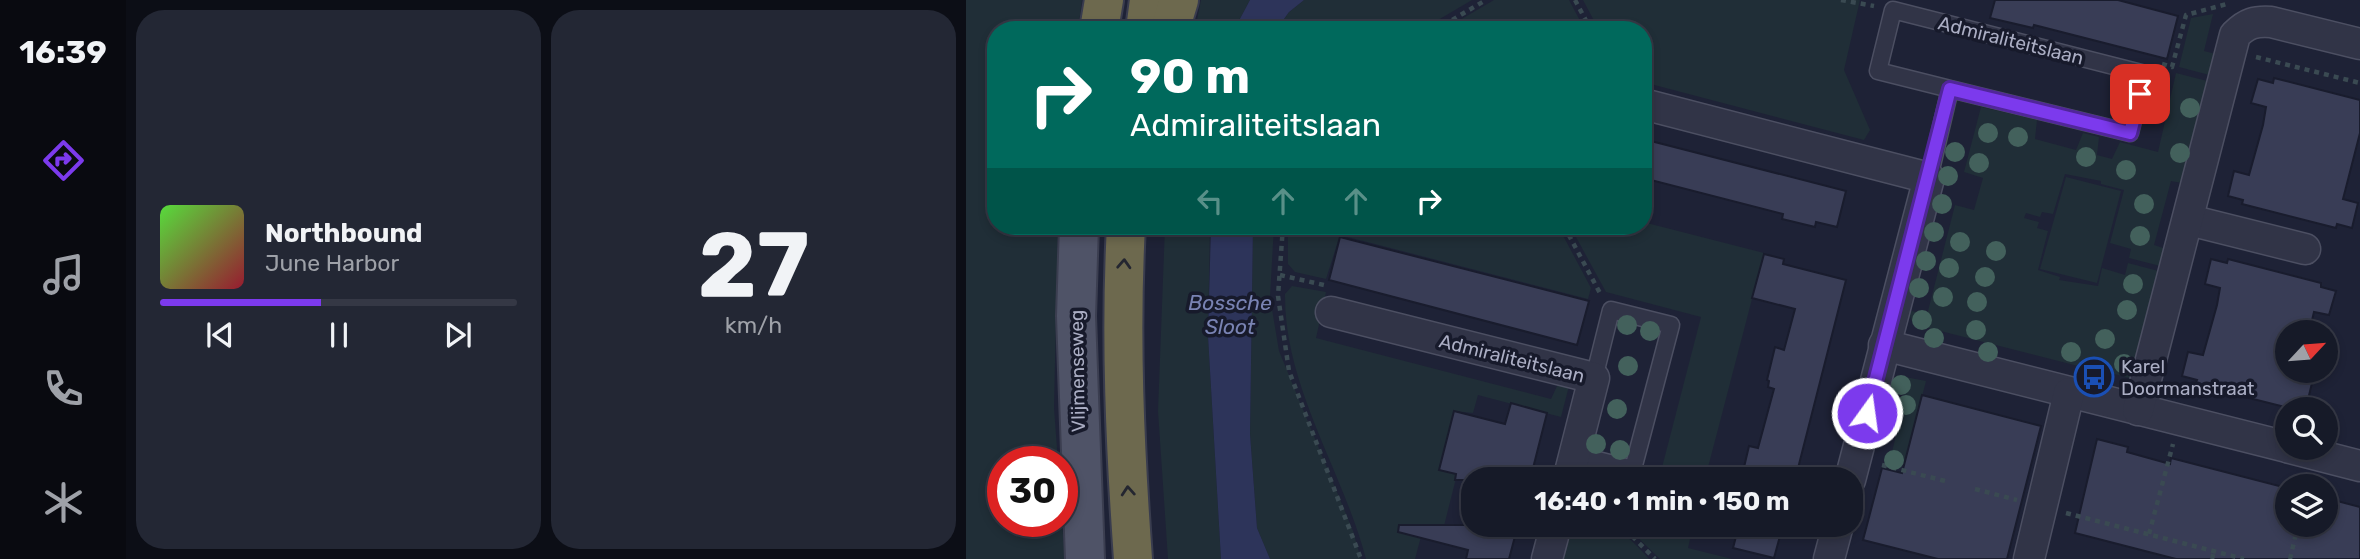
<!DOCTYPE html>
<html lang="en">
<head>
<meta charset="utf-8">
<style>
	:root { --surface:#161a28; --page:#232734; --text:#f1f3f6; --muted:#9ea1a8; --line:#353845; --accent:#7c3aed }
	body { margin:0; font-family:Rubik,sans-serif; background:var(--page); color:var(--text); height:100vh; display:flex; flex-direction:column; font-size:26px; white-space:nowrap }
	* { box-sizing:border-box; margin:0 }
	p { font-size:23px; color:var(--muted) }
	.icon { flex:none; width:38px; height:38px; fill:none; stroke:currentColor; stroke-width:2; stroke-linecap:round; stroke-linejoin:round }
	.map { position:relative; flex:1; overflow:hidden }
	.side { display:flex; flex-direction:column; gap:10px; padding:10px; background:#0c0e16; width:840px }
	.side>* { flex:none }
	.hud { position:absolute; left:21px; top:21px; width:665px; height:214px; border-radius:28px; box-shadow:0 4px 10px #0003,0 0 0 2px var(--line); background:#00695c; color:#fff; overflow:hidden }
	.needle { width:46px; rotate:64deg }
	.controls { position:absolute; left:1309px; top:320px; display:grid; gap:14px }
	.controls a { display:grid; place-items:center; width:63px; height:63px; border-radius:50%; background:var(--surface); box-shadow:0 4px 10px #0003,0 0 0 2px var(--line); font-size:35px }
	.speed { position:absolute; left:21px; top:446px; display:flex; gap:14px; font-size:35px; font-weight:700; text-align:center }
	.speed>* { display:grid; place-content:center; width:91px; height:91px; border-radius:50%; background:var(--surface); box-shadow:0 4px 10px #0003,0 0 0 2px var(--line); line-height:1 }
	.speed .limit { border:10px solid #d22; background:#fff; color:#111 }
	.pin { position:absolute; display:grid; place-items:center; width:60px; height:60px; color:#fff; margin:-30px; border-radius:14px; box-shadow:0 4px 10px #0006 }
	.me { position:absolute; width:77px; margin:-38px; rotate:14deg; stroke-linejoin:round; filter:drop-shadow(0 0 5px #0008) }
	.turn { display:flex; align-items:center; gap:24px; height:147px; padding:0 28px; font-size:32px }
	.turn .icon { width:91px; height:91px; stroke-width:2.5 }
	.turn b { display:block; font-size:49px; line-height:60px }
	.lanes { display:flex; align-items:center; height:66px; padding:0 28px; background:#0003; justify-content:center; gap:35px; direction:ltr }
	.lanes .off { opacity:.35 }
	.side .widget { flex:1; display:flex; flex-direction:column; justify-content:center; gap:10px; min-width:0; padding:0 24px; border-radius:28px; background:var(--page) }
	.side .dial { align-items:center; gap:0 }
	.dial b { font-size:91px; line-height:1 }
	.song { display:flex; align-items:center; gap:21px }
	.cover { width:84px; height:84px; border-radius:10px; background:linear-gradient(135deg,hsl(110 70% 55%),hsl(350 70% 35%)) }
	.played { height:7px; border-radius:4px; background:linear-gradient(90deg,var(--accent) 45%,var(--line) 45%) }
	.keys { display:flex; justify-content:space-around; direction:ltr }
	.side .tiles { flex:1; display:grid; gap:10px; grid-template-columns:repeat(2,1fr) }
	.trip { position:absolute; left:495px; top:467px; width:402px; height:70px; border-radius:28px; background:var(--surface); box-shadow:0 4px 10px #0003,0 0 0 2px var(--line); font-weight:700; line-height:70px; text-align:center }
	main { display:flex; flex:1; min-height:0 }
	.dock { display:flex; flex-direction:column; width:126px; justify-content:space-around; align-items:center; background:#090a10; color:var(--muted) }
	.dock .icon { width:49px; height:49px }
	.dock .current { color:var(--accent) }
	.dock b { font-size:32px; color:var(--text) }
	.map>svg:first-child { display:block }
	.green { fill:#202e37 }
	.water { fill:#2d345a }
	.building { fill:#393d56; stroke:#191c2d; stroke-width:2 }
	.lines { fill:none; stroke-linecap:round; stroke-linejoin:round }
	.lane-casing { stroke:#4c4f62; stroke-width:19 }
	.street-casing { stroke:#4c4f62; stroke-width:33 }
	.primary-casing { stroke:#3b3e50; stroke-width:42 }
	.highway-casing { stroke:#393c4e; stroke-width:42 }
	.path { stroke:#3a4a52; stroke-width:4.5; stroke-dasharray:5 5; stroke-linecap:butt }
	.lane { stroke:#313447; stroke-width:16 }
	.street { stroke:#313447; stroke-width:30 }
	.primary { stroke:#4f5367; stroke-width:38 }
	.highway { stroke:#6d694e; stroke-width:38 }
	.tree { fill:#43615c }
	.oneway { stroke:#242630 }
	.route-casing { stroke:#51269a; stroke-width:18 }
	.route { stroke:#7c3aed; stroke-width:12 }
	.labels { text-anchor:middle; stroke-width:7; stroke-linejoin:round; paint-order:stroke }
	.street-label { font-size:19px; fill:#abaec4; stroke:#171a2b }
	.poi-label { font-size:19px; fill:#abaec4; stroke:#171a2b; text-anchor:start }
	.water-label { font-size:21px; font-style:italic; fill:#7983b3; stroke:#171a2b }
</style>
</head>
<body>
<main>
<nav class="dock">
<b>16:39</b>
<svg class="icon current" aria-label="directions" viewBox="0 0 24 24"><path d="M12 3l9 9-9 9-9-9zM9 14v-3h6M13 9l2 2-2 2"/></svg>
<svg class="icon" aria-label="music" viewBox="0 0 24 24"><path d="M9 18V5l10-2v13"/><circle cx="6" cy="18" r="3"/><circle cx="16" cy="16" r="3"/></svg>
<svg class="icon" aria-label="phone" viewBox="0 0 24 24"><path d="M5 4h4l2 5-3 2q2 4 5 5l2-3 5 2v4C11 20 4 13 5 4z"/></svg>
<svg class="icon" aria-label="climate" viewBox="0 0 24 24"><path d="M12 3v18M4 7l16 10M4 17L20 7"/></svg>
</nav>
<section class="side">
<div class="tiles">
<div class="widget">
<div class="song"><i class="cover"></i><div><b>Northbound</b><p>June Harbor</p></div></div>
<div class="played"></div>
<div class="keys"><svg class="icon" aria-label="previous" viewBox="0 0 24 24"><path d="M18 5L8 12l10 7zM5 5v14"/></svg><svg class="icon" aria-label="pause" viewBox="0 0 24 24"><path d="M8 5v14M16 5v14"/></svg><svg class="icon" aria-label="next" viewBox="0 0 24 24"><path d="M6 5l10 7-10 7zM19 5v14"/></svg></div>
</div>
<div class="widget dial"><b>27</b><p>km/h</p></div>
</div>
</section>
<div class="map">
<svg width="1394" height="559" viewBox="0 0 1394 559">
	<rect width="100%" height="100%" fill="#1e2236"/>
	<g class="green">
		<path d="M 0,0 L 116,0 L 112,30 L 30,30 L 30,226 L 92,226 L 88,408 L 92,462 L 37,462 L 37,522 L 96,522 L 99,559 L 0,559 Z"/>
		<path d="M 235,0 L 284,0 L 268,30 L 229,30 Z"/>
		<path d="M 338,0 L 506,0 L 455,30 L 310,30 L 323,12 Z"/>
		<path d="M 528,0 L 603,0 L 619,30 L 477,30 Z"/>
		<path d="M 617,0 L 894,0 L 878,70 L 904,130 L 898,140 L 677,82 L 677,30 L 633,30 Z"/>
		<path d="M 1247,14 L 1238,51 L 1254,55 L 1251,77 L 1213,67 L 1225,18 Z"/>
		<path d="M 1210,73 L 1249,83 L 1222,184 L 1205,181 L 1188,245 L 1206,251 L 1202,268 L 1163,258 L 1165,249 L 1144,243 L 1158,190 L 1135,184 L 1135,181 L 1099,174 L 1087,214 L 1076,212 L 1074,217 L 1060,213 L 1058,218 L 1073,222 L 1071,228 L 1082,231 L 1072,270 L 1094,277 L 1093,280 L 1132,286 L 1136,268 L 1159,275 L 1162,263 L 1200,273 L 1171,380 L 1137,371 L 1137,367 L 1122,363 L 1120,368 L 947,324 L 942,310 L 961,315 L 989,205 L 1008,210 L 1017,178 L 998,172 L 1015,107 L 1071,120 L 1069,139 L 1110,150 L 1117,133 L 1133,137 L 1131,155 L 1146,159 L 1154,142 L 1192,152 Z"/>
		<path d="M 1100,177 L 1155,191 L 1131,283 L 1074,269 Z"/>
		<path d="M 677,222 L 798,253 L 739,479 L 693,479 L 735,317 L 640,292 L 604,226 L 677,226 Z"/>
		<path d="M 199,226 L 244,226 L 242,336 L 255,559 L 202,559 L 192,411 Z"/>
		<path d="M 287,226 L 308,226 L 304,297 L 313,351 L 387,531 L 395,559 L 304,559 L 291,528 L 284,434 Z"/>
		<path d="M 322,226 L 592,226 L 625,288 L 622,299 L 374,235 L 360,279 L 329,272 L 322,264 Z"/>
		<path d="M 326,286 L 360,292 L 350,338 L 585,399 L 592,384 L 603,386 L 595,417 L 512,395 L 507,413 L 488,411 L 473,469 L 491,474 L 476,534 L 457,529 L 449,559 L 400,559 C 377,471 318,387 319,294 Z"/>
		<path d="M 934,376 L 960,381 L 939,462 L 932,460 L 931,466 L 923,464 L 940,395 L 923,390 L 926,382 Z"/>
		<path d="M 602,525 C 645,525 653,525 683,559 L 593,559 Z"/>
		<path d="M 659,525 L 727,525 L 722,548 L 766,559 L 694,559 Z"/>
	</g>
	<g class="water">
		<path d="M 284,0 L 338,0 L 323,12 L 310,30 L 268,30 Z"/>
		<path d="M 245,226 L 287,226 L 284,434 L 291,528 L 304,559 L 255,559 L 242,336 Z"/>
	</g>
	<g class="building">
		<path d="M 1029,0 L 1152,0 L 1212,16 L 1201,59 L 1068,25 L 1067,28 L 1024,18 Z"/>
		<path d="M 1308,78 L 1394,100 L 1394,133 L 1377,199 L 1392,203 L 1386,228 L 1371,224 L 1370,228 L 1276,204 L 1277,200 L 1262,196 L 1268,171 L 1283,175 L 1297,125 L 1300,107 L 1285,103 L 1292,79 L 1307,83 Z"/>
		<path d="M 677,139 L 880,191 L 871,227 L 850,222 L 849,227 L 816,219 L 817,214 L 677,178 Z"/>
		<path d="M 374,237 L 623,301 L 611,345 L 363,280 Z"/>
		<path d="M 798,254 L 818,259 L 817,264 L 880,280 L 829,480 L 775,480 L 783,446 L 792,448 L 808,389 L 802,387 L 803,381 L 801,380 L 809,347 L 818,350 L 829,309 L 786,298 Z"/>
		<path d="M 1245,259 L 1261,263 L 1262,259 L 1355,283 L 1355,287 L 1370,291 L 1363,315 L 1348,312 L 1344,329 L 1328,325 L 1326,332 L 1321,332 L 1316,371 L 1333,371 L 1331,379 L 1346,383 L 1340,408 L 1325,404 L 1323,408 L 1291,400 L 1229,385 L 1231,380 L 1216,376 L 1222,352 L 1237,355 L 1251,305 L 1254,288 L 1239,284 Z"/>
		<path d="M 956,395 L 1075,426 L 1041,559 L 972,559 L 897,540 L 916,468 L 936,473 Z"/>
		<path d="M 545,403 L 581,413 L 564,480 L 489,480 L 490,474 L 473,470 L 488,411 L 539,424 Z"/>
		<path d="M 1131,439 L 1162,447 L 1161,452 L 1204,464 L 1205,458 L 1321,488 L 1321,525 L 1360,525 L 1360,498 L 1394,507 L 1394,559 L 1210,559 L 1109,533 Z"/>
		<path d="M 433,525 L 552,525 L 543,559 L 500,559 L 502,550 L 432,532 Z"/>
		<path d="M 773,525 L 817,525 L 808,558 L 767,548 Z"/>
	</g>
	<g class="lines">
		<defs>
			<g id="lane">
				<path d="M 963,178 L 984,89 L 912,71 L 927,10 L 1179,74 L 1164,133 L 984,89"/>
				<path d="M 608,454 L 667,469 L 705,325 L 645,310 L 628,378"/>
			</g>
			<g id="street">
				<path d="M 677,104 L 963,178 L 884,480"/>
				<path d="M 1223,220 L 1339,249"/>
				<path d="M 365,312 L 628,378 L 602,480"/>
				<path d="M 918,345 L 1321,447"/>
				<path d="M 1172,410 L 1269,35 C 1281,23 1289,21 1305,22 L 1394,44"/>
				<path d="M 1324,448 L 1394,466"/>
				<path d="M 581,559 L 590,525"/>
				<path d="M 863,559 L 872,525"/>
				<path d="M 1063,559 L 1103,393"/>
			</g>
			<path id="primary" d="M 113,226 L 110,316 L 119,559"/>
			<g id="highway">
				<path d="M 133,30 L 138,0"/>
				<path d="M 179,30 L 183,0"/>
				<path d="M 204,30 L 213,0"/>
				<path d="M 160,226 C 154,337 159,448 167,559"/>
			</g>
		</defs>
		<use href="#lane" class="lane-casing"/>
		<use href="#street" class="street-casing"/>
		<use href="#primary" class="primary-casing"/>
		<use href="#highway" class="highway-casing"/>
		<g class="path">
			<path d="M 609,0 L 625,30"/>
			<path d="M 875,0 L 908,6"/>
			<path d="M 469,30 L 520,0"/>
			<path d="M 1290,57 L 1394,83"/>
			<path d="M 1196,64 L 1206,67 L 1220,15 L 1261,4"/>
			<path d="M 317,226 L 312,296 L 323,371 L 395,559"/>
			<path d="M 598,226 L 635,295"/>
			<path d="M 314,275 L 358,285"/>
			<path d="M 916,465 L 983,482"/>
			<path d="M 1009,489 L 1051,500"/>
			<path d="M 1100,513 L 1278,559"/>
			<path d="M 650,525 L 660,530 L 689,559"/>
			<path d="M 1183,534 L 1207,444"/>
			<path d="M 1246,559 L 1248,551"/>
			<path d="M 1324,559 L 1332,525"/>
		</g>
		<use href="#lane" class="lane"/>
		<use href="#street" class="street"/>
		<use href="#primary" class="primary"/>
		<use href="#highway" class="highway"/>
	</g>
	<g class="tree">
		<circle cx="1224" cy="108" r="10"/>
		<circle cx="1022" cy="133" r="10"/>
		<circle cx="1052" cy="137" r="10"/>
		<circle cx="989" cy="152" r="10"/>
		<circle cx="1214" cy="153" r="10"/>
		<circle cx="1120" cy="157" r="10"/>
		<circle cx="1013" cy="163" r="10"/>
		<circle cx="1160" cy="170" r="10"/>
		<circle cx="982" cy="176" r="10"/>
		<circle cx="976" cy="204" r="10"/>
		<circle cx="1178" cy="204" r="10"/>
		<circle cx="968" cy="232" r="10"/>
		<circle cx="1174" cy="236" r="10"/>
		<circle cx="994" cy="242" r="10"/>
		<circle cx="1030" cy="251" r="10"/>
		<circle cx="960" cy="261" r="10"/>
		<circle cx="983" cy="268" r="10"/>
		<circle cx="1019" cy="277" r="10"/>
		<circle cx="1167" cy="284" r="10"/>
		<circle cx="953" cy="288" r="10"/>
		<circle cx="977" cy="297" r="10"/>
		<circle cx="1011" cy="302" r="10"/>
		<circle cx="1161" cy="310" r="10"/>
		<circle cx="956" cy="320" r="10"/>
		<circle cx="661" cy="325" r="10"/>
		<circle cx="1010" cy="330" r="10"/>
		<circle cx="684" cy="331" r="10"/>
		<circle cx="968" cy="338" r="10"/>
		<circle cx="1139" cy="339" r="10"/>
		<circle cx="1022" cy="352" r="10"/>
		<circle cx="1105" cy="352" r="10"/>
		<circle cx="1158" cy="364" r="10"/>
		<circle cx="662" cy="366" r="10"/>
		<circle cx="935" cy="385" r="10"/>
		<circle cx="940" cy="405" r="10"/>
		<circle cx="651" cy="409" r="10"/>
		<circle cx="630" cy="444" r="10"/>
		<circle cx="654" cy="450" r="10"/>
		<circle cx="928" cy="460" r="10"/>
	</g>
	<defs><path id="oneway-chevron" d="M-2-3.5L2.5 0L-2 3.5" fill="none" stroke-width="1.6" stroke-linecap="round" stroke-linejoin="round" transform="scale(1.75)"/></defs>
	<g class="oneway">
		<use href="#oneway-chevron" transform="translate(158 264) rotate(-87)"/>
		<use href="#oneway-chevron" transform="translate(162 491) rotate(-94)"/>
	</g>
	<g class="lines">
		<defs>
			<path id="route" d="M 901,413 L 984,89 L 1164,133 L 1174,94"/>
		</defs>
		<use href="#route" class="route-casing"/>
		<use href="#route" class="route"/>
	</g>
	<defs>
		<symbol id="bus-ring" viewBox="-11 -11 22 22"><circle r="9.5" fill="#171a2b" stroke="#1a4fb4" stroke-width="1.5"/><path d="M-5-6H5V4H4V6H2V4H-2V6H-4V4H-5ZM-3.5-4V0h7V-4ZM-3.5 1.2v1.5H-2V1.2ZM2 1.2v1.5H3.5V1.2Z" fill="#1a4fb4"/></symbol>
	</defs>
	<g fill-rule="evenodd">
		<use href="#bus-ring" x="1106" y="355" width="44" height="44"/>
	</g>
	<g class="labels">
		<g class="street-label">
			<text transform="translate(1045 40) rotate(14)" y="7">Admiraliteitslaan</text>
			<text transform="translate(546 358) rotate(14)" y="7">Admiraliteitslaan</text>
			<text transform="translate(111 371) rotate(-91)" y="7">Vlijmenseweg</text>
		</g>
		<g class="poi-label">
			<text x="1155" y="373">Karel<tspan x="1155" dy="22">Doormanstraat</tspan></text>
		</g>
		<g class="water-label">
			<text x="264" y="310">Bossche<tspan x="264" dy="24">Sloot</tspan></text>
		</g>
	</g>
</svg>
<div class="controls">
<a><svg class="needle" viewBox="-14 -14 28 28"><path d="M0-13l5 13h-10z" fill="#e53935"/><path d="M0 13l5-13h-10z" fill="#9ea1a8"/></svg></a>
<a><svg class="icon" aria-label="search" viewBox="0 0 24 24"><circle cx="10" cy="10" r="6"/><path d="M15 15l6 6"/></svg></a>
<a><svg class="icon" aria-label="layers" viewBox="0 0 24 24"><path d="M12 4l9 5-9 5-9-5zM3 14l9 5 9-5"/></svg></a>
</div>
<div class="speed"><div class="limit">30</div></div>
<div class="pin" style="left:1174px;top:94px;background:#d93025"><svg class="icon" aria-label="arrive" viewBox="0 0 24 24"><path d="M6 21V4h12l-3 4 3 4H6"/></svg></div>
<svg class="me" style="left:901px;top:413px" viewBox="-20 -20 40 40"><circle r="17" fill="#7c3aed" stroke="#fff" stroke-width="3"/><path d="M0-11L8 9 0 5-8 9z" fill="#fff"/></svg>
<div class="trip">16:40 · 1 min · 150 m</div>
<div class="hud">
<div class="turn"><svg class="icon" aria-label="right" viewBox="0 0 24 24"><path d="M7 20v-9h11M14 6l5 5-5 5"/></svg><div><b>90 m</b>Admiraliteitslaan</div></div>
<div class="lanes"><svg class="icon off" aria-label="left" viewBox="0 0 24 24"><path d="M17 20v-9H6M10 6l-5 5 5 5"/></svg><svg class="icon off" aria-label="ahead" viewBox="0 0 24 24"><path d="M12 20V5M6 11l6-6 6 6"/></svg><svg class="icon off" aria-label="ahead" viewBox="0 0 24 24"><path d="M12 20V5M6 11l6-6 6 6"/></svg><svg class="icon" aria-label="right" viewBox="0 0 24 24"><path d="M7 20v-9h11M14 6l5 5-5 5"/></svg></div>
</div>
</div>
</main>
</body>
</html>
